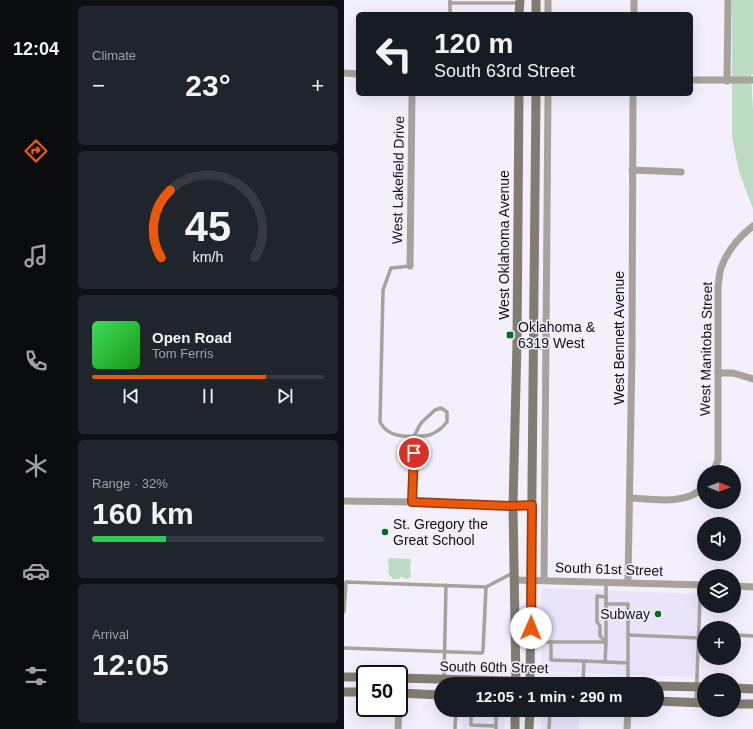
<!DOCTYPE html>
<html lang="en">
<head>
<meta charset="utf-8">
<style>
	:root { --surface:#171b24; --page:#20242c; --text:#f1f3f6; --muted:#9ea1a6; --line:#363941; --accent:#ea580c }
	body { margin:0; font-family:Helvetica,sans-serif; background:var(--page); color:var(--text); height:100vh; display:flex; flex-direction:column; font-size:15px; white-space:nowrap }
	* { box-sizing:border-box; margin:0 }
	p { font-size:13px; color:var(--muted) }
	.icon { flex:none; width:22px; height:22px; fill:none; stroke:currentColor; stroke-width:2; stroke-linecap:round; stroke-linejoin:round }
	.map { position:relative; flex:1; overflow:hidden }
	.drawer { display:flex; flex-direction:column; gap:6px; padding:6px; background:#0d0f14; width:272px }
	.drawer>* { flex:none }
	.banner { position:absolute; left:12px; top:12px; width:337px; height:84px; border-radius:6px; box-shadow:0 4px 16px #0002; background:#171b24; color:var(--text); overflow:hidden }
	.needle { width:26px; rotate:91deg }
	.fabs { position:absolute; left:353px; top:465px; display:grid; gap:8px }
	.fabs a { display:grid; place-items:center; width:44px; height:44px; border-radius:50%; background:var(--surface); box-shadow:0 4px 16px #0002; font-size:20px }
	.speed { position:absolute; left:12px; top:665px; display:flex; gap:8px; font-size:20px; font-weight:700; text-align:center }
	.speed>* { display:grid; place-content:center; width:52px; height:52px; border-radius:50%; background:var(--surface); box-shadow:0 4px 16px #0002; line-height:1 }
	.speed .limit { border:2px solid #111; border-radius:6px; background:#fff; color:#111 }
	.pin { position:absolute; display:grid; place-items:center; width:34px; height:34px; color:#fff; margin:-17px; border:2px solid #fff; border-radius:50%; box-shadow:0 1px 4px #0007 }
	.me { position:absolute; width:44px; margin:-22px; rotate:1deg; stroke-linejoin:round; filter:drop-shadow(0 0 3px #0008) }
	.turn { display:flex; align-items:center; gap:14px; height:84px; padding:0 12px; font-size:18px }
	.turn .icon { width:52px; height:52px; stroke-width:2.5 }
	.turn b { display:block; font-size:28px; line-height:34px }
	.big { font-size:30px; font-weight:800; line-height:1.1 }
	.drawer .widget { flex:1; display:flex; flex-direction:column; justify-content:center; gap:6px; min-width:0; padding:0 14px; border-radius:6px; background:var(--page) }
	.drawer .dial { align-items:center; gap:0 }
	.dial svg { height:104px; overflow:visible; fill:none; stroke:var(--line); stroke-width:7; stroke-linecap:round; text-anchor:middle }
	.dial text { fill:var(--text); stroke:none }
	.song { display:flex; align-items:center; gap:12px }
	.cover { width:48px; height:48px; border-radius:6px; background:linear-gradient(135deg,hsl(130 70% 55%),hsl(120 70% 35%)) }
	.played { height:4px; border-radius:2px; background:linear-gradient(90deg,var(--accent) 75%,var(--line) 75%) }
	.keys { display:flex; justify-content:space-around; direction:ltr }
	.heat { display:flex; justify-content:space-between; align-items:center; font-size:22px; direction:ltr }
	.charge { height:6px; border-radius:3px; background:linear-gradient(90deg,#34c759 32%,var(--line) 0) }
	.trip { position:absolute; left:90px; top:677px; width:230px; height:40px; border-radius:20px; background:var(--surface); box-shadow:0 4px 16px #0002; font-weight:800; line-height:40px; text-align:center }
	main { display:flex; flex:1; min-height:0 }
	.dock { display:flex; flex-direction:column; width:72px; justify-content:space-around; align-items:center; background:#090b0e; color:var(--muted) }
	.dock .icon { width:28px; height:28px }
	.dock .current { color:var(--accent) }
	.dock b { font-size:18px; color:var(--text) }
	.map>svg:first-child { display:block }
	.commercial { fill:#e9e4fa }
	.green { fill:#bddac2 }
	.lines { fill:none; stroke-linecap:round; stroke-linejoin:round }
	.service { stroke:#a7a29c; stroke-width:3.5 }
	.minor { stroke:#a7a29c; stroke-width:7 }
	.secondary { stroke:#837c73; stroke-width:9 }
	.route-casing { stroke:#983908; stroke-width:10 }
	.route { stroke:#ea580c; stroke-width:7 }
	.poi-dot { fill:#026e1e; stroke:#f3effd; stroke-width:1.5 }
	.labels { text-anchor:middle; stroke-width:3; stroke-linejoin:round; paint-order:stroke }
	.street-label { font-size:14px; fill:#121016; stroke:#f3effd }
	.poi-label { font-size:14px; fill:#121016; stroke:#f3effd; text-anchor:start }
</style>
</head>
<body>
<main>
<nav class="dock">
<b>12:04</b>
<svg class="icon current" aria-label="directions" viewBox="0 0 24 24"><path d="M12 3l9 9-9 9-9-9zM9 14v-3h6M13 9l2 2-2 2"/></svg>
<svg class="icon" aria-label="music" viewBox="0 0 24 24"><path d="M9 18V5l10-2v13"/><circle cx="6" cy="18" r="3"/><circle cx="16" cy="16" r="3"/></svg>
<svg class="icon" aria-label="phone" viewBox="0 0 24 24"><path d="M5 4h4l2 5-3 2q2 4 5 5l2-3 5 2v4C11 20 4 13 5 4z"/></svg>
<svg class="icon" aria-label="climate" viewBox="0 0 24 24"><path d="M12 3v18M4 7l16 10M4 17L20 7"/></svg>
<svg class="icon" aria-label="car" viewBox="0 0 24 24"><path d="M5 17H2v-5l4-1 3-4h7l3 4 3 1v5h-3M9 17h6M6 11h13"/><circle cx="7" cy="17" r="2"/><circle cx="17" cy="17" r="2"/></svg>
<svg class="icon" aria-label="filters" viewBox="0 0 24 24"><path d="M4 7h16M4 17h16"/><circle cx="9" cy="7" r="2"/><circle cx="15" cy="17" r="2"/></svg>
</nav>
<section class="drawer">
<div class="widget"><p>Climate</p>
<div class="heat"><a>−</a><b class="big">23°</b><a>+</a></div>
</div>
<div class="widget dial"><svg viewBox="0 0 100 80">
<path d="M14 69A42 42 0 1 1 86 69"/>
<path d="M14 69A42 42 0 0 1 21 17" stroke="#ea580c"/>
<text x="50" y="56" font-size="32" font-weight="700">45</text>
<text x="50" y="72" font-size="11">km/h</text>
</svg></div>
<div class="widget">
<div class="song"><i class="cover"></i><div><b>Open Road</b><p>Tom Ferris</p></div></div>
<div class="played"></div>
<div class="keys"><svg class="icon" aria-label="previous" viewBox="0 0 24 24"><path d="M18 5L8 12l10 7zM5 5v14"/></svg><svg class="icon" aria-label="pause" viewBox="0 0 24 24"><path d="M8 5v14M16 5v14"/></svg><svg class="icon" aria-label="next" viewBox="0 0 24 24"><path d="M6 5l10 7-10 7zM19 5v14"/></svg></div>
</div>
<div class="widget"><p>Range · 32%</p><b class="big">160 km</b><div class="charge"></div></div>
<div class="widget"><p>Arrival</p><b class="big">12:05</b></div>
</section>
<div class="map">
<svg width="409" height="729" viewBox="0 0 409 729">
	<rect width="100%" height="100%" fill="#f3effd"/>
	<g class="commercial">
		<path d="M 198,588 L 355,594 L 351,677 L 197,671 Z"/>
		<path d="M 119,710 L 161,710 L 160,729 L 118,729 Z"/>
		<rect x="197" y="710" width="38" height="19"/>
	</g>
	<g class="green">
		<path d="M 388,0 L 409,0 L 409,74 L 407,75 L 409,112 L 409,209 L 395,171 L 388,137 Z"/>
		<path d="M 46,558 L 66,559 L 67,561 L 66,567 L 67,577 L 63,579 L 57,577 L 55,579 L 49,579 L 44,573 L 45,565 L 44,564 L 44,560 Z"/>
	</g>
	<g class="lines">
		<g class="service">
			<path d="M 106,0 L 106,11 L 108,14"/>
			<path d="M 106,3 L 174,3"/>
			<path d="M 66,266 L 47,268 L 39,290 L 36,422 C 44,437 60,437 76,436 C 80,436 85,436 88,434 C 95,431 99,427 103,422 L 103,412 L 97,408 L 91,410 L 77,423 L 70,436 L 69,474"/>
			<path d="M 173,347 L 201,348"/>
			<path d="M 262,583 L 262,604 L 284,604 L 284,684"/>
			<path d="M 0,612 L 2,582 L 142,587 L 169,573"/>
			<path d="M 284,635 L 355,638"/>
			<path d="M 390,635 L 409,636"/>
			<path d="M 188,641 L 207,642 L 207,660 L 240,661"/>
			<path d="M 207,642 L 262,642 L 262,604"/>
			<path d="M 0,648 L 138,653 L 139,651 L 142,587"/>
			<path d="M 261,662 L 262,642 L 256,636 L 256,626 L 253,622 L 253,596 L 262,597"/>
			<path d="M 100,678 L 102,585"/>
			<path d="M 239,682 L 240,661 L 284,663"/>
			<path d="M 352,701 L 356,600"/>
			<path d="M 127,710 L 127,725 L 151,726"/>
			<path d="M 146,710 L 171,713"/>
			<path d="M 152,710 L 152,729"/>
			<path d="M 187,712 L 226,713 L 226,710"/>
			<path d="M 111,729 L 112,710"/>
			<path d="M 205,729 L 206,710"/>
		</g>
		<g class="minor">
			<path d="M 290,0 L 290,14"/>
			<path d="M 204,14 L 204,0"/>
			<path d="M 0,73 L 14,74"/>
			<path d="M 347,80 L 409,80"/>
			<path d="M 383,81 L 384,0"/>
			<path d="M 288,170 L 337,172"/>
			<path d="M 66,266 L 68,94"/>
			<path d="M 374,373 L 389,373 L 409,379"/>
			<path d="M 369,472 L 374,460 L 374,287 C 375,281 375,274 377,268 C 383,251 395,237 409,226"/>
			<path d="M 286,498 C 309,499 344,506 360,486"/>
			<path d="M 0,501 L 68,502 L 169,506 L 188,505"/>
			<path d="M 68,502 L 69,475"/>
			<path d="M 170,580 L 360,585"/>
			<path d="M 200,580 L 204,94"/>
			<path d="M 284,582 L 288,352 L 289,94"/>
			<path d="M 390,586 L 409,587"/>
			<path d="M 55,693 L 55,678"/>
			<path d="M 54,729 L 55,708"/>
			<path d="M 283,729 L 284,710"/>
		</g>
		<g class="secondary">
			<path d="M 175,14 L 176,0"/>
			<path d="M 192,14 L 192,0"/>
			<path d="M 0,677 L 21,677"/>
			<path d="M 55,678 L 269,684"/>
			<path d="M 172,684 L 169,506 L 173,342 L 175,94"/>
			<path d="M 186,684 L 192,94"/>
			<path d="M 313,686 L 360,687"/>
			<path d="M 390,688 L 409,689"/>
			<path d="M 0,692 L 21,692"/>
			<path d="M 55,693 L 97,695"/>
			<path d="M 313,701 L 360,703"/>
			<path d="M 390,704 L 409,704"/>
			<path d="M 171,729 L 171,710"/>
			<path d="M 185,729 L 186,710"/>
		</g>
	</g>
	<g class="lines">
		<defs>
			<path id="route" d="M 70,453 L 68,502 L 169,506 L 188,505 L 187,628"/>
		</defs>
		<use href="#route" class="route-casing"/>
		<use href="#route" class="route"/>
	</g>
	<g class="poi-dot">
		<rect x="162" y="331" width="8" height="8" rx="2"/>
		<circle cx="41" cy="532" r="4"/>
		<circle cx="314" cy="614" r="4"/>
	</g>
	<g class="labels">
		<g class="street-label">
			<text transform="translate(54 180) rotate(-89)" y="5">West Lakefield Drive</text>
			<text transform="translate(160 245) rotate(-90)" y="5">West Oklahoma Avenue</text>
			<text transform="translate(275 338) rotate(-90)" y="5">West Bennett Avenue</text>
			<text transform="translate(362 349) rotate(-89)" y="5">West Manitoba Street</text>
			<text transform="translate(265 569) rotate(2)" y="5">South 61st Street</text>
			<text transform="translate(150 667) rotate(1)" y="5">South 60th Street</text>
		</g>
		<g class="poi-label">
			<text x="174" y="332">Oklahoma &amp;<tspan x="174" dy="16">6319 West</tspan></text>
			<text x="49" y="529">St. Gregory the<tspan x="49" dy="16">Great School</tspan></text>
			<text x="306" y="619" text-anchor="end">Subway</text>
		</g>
	</g>
</svg>
<div class="fabs">
<a><svg class="needle" viewBox="-14 -14 28 28"><path d="M0-13l5 13h-10z" fill="#e53935"/><path d="M0 13l5-13h-10z" fill="#9ea1a6"/></svg></a>
<a><svg class="icon" aria-label="sound" viewBox="0 0 24 24"><path d="M4 9h4l5-4v14l-5-4H4zM17 9q2 3 0 6"/></svg></a>
<a><svg class="icon" aria-label="layers" viewBox="0 0 24 24"><path d="M12 4l9 5-9 5-9-5zM3 14l9 5 9-5"/></svg></a>
<a>+</a>
<a>−</a>
</div>
<div class="speed"><div class="limit">50</div></div>
<div class="pin" style="left:70px;top:453px;background:#d93025"><svg class="icon" aria-label="arrive" viewBox="0 0 24 24"><path d="M6 21V4h12l-3 4 3 4H6"/></svg></div>
<svg class="me" style="left:187px;top:628px" viewBox="-20 -20 40 40"><circle r="19" fill="#fff"/><path d="M0-13L10 11 0 6-10 11z" fill="#ea580c"/></svg>
<div class="trip">12:05 · 1 min · 290 m</div>
<div class="banner">
<div class="turn"><svg class="icon" aria-label="left" viewBox="0 0 24 24"><path d="M17 20v-9H6M10 6l-5 5 5 5"/></svg><div><b>120 m</b>South 63rd Street</div></div>
</div>
</div>
</main>
</body>
</html>
